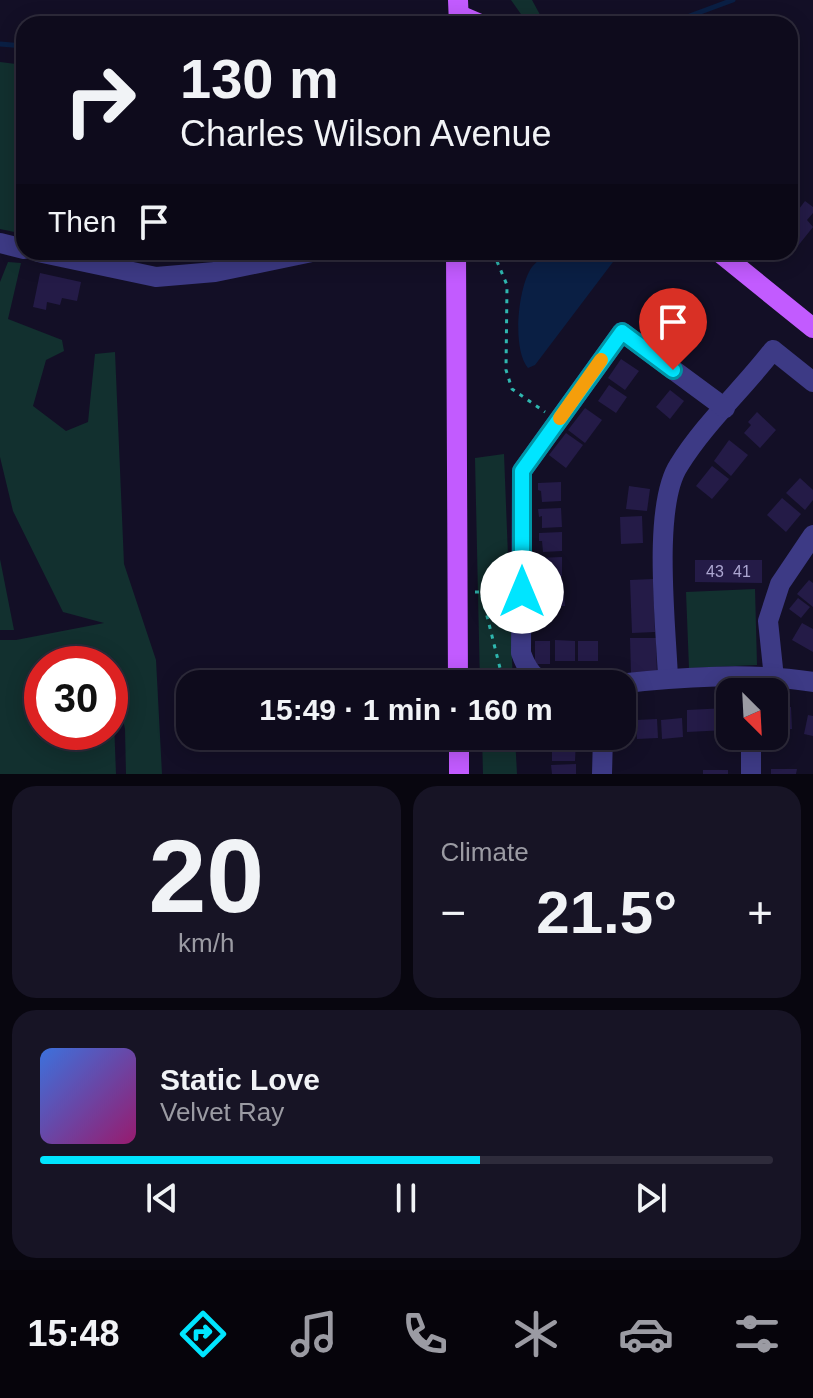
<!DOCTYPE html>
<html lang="en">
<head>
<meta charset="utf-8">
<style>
	:root { --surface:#0e0b1c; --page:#171425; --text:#f1f3f6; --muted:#9b9ba3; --line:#2e2b3b; --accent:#00e5ff }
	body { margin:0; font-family:Arial,sans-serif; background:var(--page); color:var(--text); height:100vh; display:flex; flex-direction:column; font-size:30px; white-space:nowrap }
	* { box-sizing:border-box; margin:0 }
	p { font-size:26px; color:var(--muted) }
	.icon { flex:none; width:44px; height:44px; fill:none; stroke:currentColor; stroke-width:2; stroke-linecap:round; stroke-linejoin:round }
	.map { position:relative; height:774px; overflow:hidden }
	.side { display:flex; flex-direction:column; gap:12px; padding:12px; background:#08060f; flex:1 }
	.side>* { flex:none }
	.banner { position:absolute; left:16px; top:16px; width:782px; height:244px; border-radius:24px; box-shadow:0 4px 20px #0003,0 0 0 2px var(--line); background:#0e0b1c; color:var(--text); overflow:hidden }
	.needle { width:52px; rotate:156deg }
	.controls { position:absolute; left:716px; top:678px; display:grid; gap:16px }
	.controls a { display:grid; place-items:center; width:72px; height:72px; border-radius:16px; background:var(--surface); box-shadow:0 4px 20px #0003,0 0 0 2px var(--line); font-size:40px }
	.speed { position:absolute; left:24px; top:646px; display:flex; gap:16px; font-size:40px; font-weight:700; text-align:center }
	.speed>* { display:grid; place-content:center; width:104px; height:104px; border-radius:50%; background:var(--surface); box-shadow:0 4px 20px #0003,0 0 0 2px var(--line); line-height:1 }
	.speed .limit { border:12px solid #d22; background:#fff; color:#111 }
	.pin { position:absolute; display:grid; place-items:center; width:68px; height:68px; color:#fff; margin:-82px -34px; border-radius:50% 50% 50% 0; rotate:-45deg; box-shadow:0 0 8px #0007 }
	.pin .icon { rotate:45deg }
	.me { position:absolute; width:88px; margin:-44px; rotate:0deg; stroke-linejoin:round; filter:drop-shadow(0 0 6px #0008) }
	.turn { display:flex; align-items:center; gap:28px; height:168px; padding:0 32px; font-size:36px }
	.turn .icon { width:104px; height:104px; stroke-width:2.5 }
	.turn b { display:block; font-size:56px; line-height:68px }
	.then { display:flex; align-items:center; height:76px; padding:0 32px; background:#0003; gap:16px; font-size:30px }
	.big { font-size:60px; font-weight:700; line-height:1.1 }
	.side .card { flex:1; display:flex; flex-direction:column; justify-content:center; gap:12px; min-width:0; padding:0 28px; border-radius:24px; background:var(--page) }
	.side .dial { align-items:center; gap:0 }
	.dial b { font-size:104px; line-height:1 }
	.song { display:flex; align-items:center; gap:24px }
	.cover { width:96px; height:96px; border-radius:12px; background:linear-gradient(135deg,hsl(220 70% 55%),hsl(320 70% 35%)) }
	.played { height:8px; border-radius:4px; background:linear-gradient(90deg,var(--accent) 60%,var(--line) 60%) }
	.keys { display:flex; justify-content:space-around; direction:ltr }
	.heat { display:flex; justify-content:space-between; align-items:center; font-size:44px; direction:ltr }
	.side .tiles { flex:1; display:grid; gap:12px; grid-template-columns:1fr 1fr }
	.card:last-child { grid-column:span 2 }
	.trip { position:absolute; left:176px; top:670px; width:460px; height:80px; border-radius:24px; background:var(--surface); box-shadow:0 4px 20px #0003,0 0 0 2px var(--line); font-weight:700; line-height:80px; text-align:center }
	.tab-bar { display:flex; height:128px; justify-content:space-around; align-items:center; background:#06040b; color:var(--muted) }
	.tab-bar .icon { width:56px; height:56px }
	.tab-bar .active { color:var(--accent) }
	.tab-bar b { font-size:36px; color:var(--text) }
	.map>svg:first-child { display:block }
	.green { fill:#12302f; fill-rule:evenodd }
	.water { fill:#0a1f44 }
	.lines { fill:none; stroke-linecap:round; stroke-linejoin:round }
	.stream { stroke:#0a1f44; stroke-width:5 }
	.building { fill:#241b47 }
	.path { stroke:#2fb8b0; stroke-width:3; stroke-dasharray:4 6; stroke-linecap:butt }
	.minor { stroke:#3d3a85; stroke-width:20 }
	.major { stroke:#c25bff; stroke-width:20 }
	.route-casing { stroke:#0095a6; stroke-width:20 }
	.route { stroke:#00e5ff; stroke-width:14 }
	.slow { stroke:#f59e0b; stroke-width:14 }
	.labels { text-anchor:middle; stroke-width:8; stroke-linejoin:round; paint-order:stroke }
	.number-label { font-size:16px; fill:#aca6d1 }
</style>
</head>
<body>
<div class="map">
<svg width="813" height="774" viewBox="0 0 813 774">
	<rect width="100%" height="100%" fill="#130f26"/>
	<g class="green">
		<path d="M 511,0 L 532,0 L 545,24 L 528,24 Z"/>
		<path d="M 0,62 L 24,65 L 24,234 L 0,229 Z"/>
		<path d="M 8,262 L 21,263 L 8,319 L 62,340 L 64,351 L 46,360 L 33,406 L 66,431 L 88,422 L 95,354 L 115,352 L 124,564 L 156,660 L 162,774 L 126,774 L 125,729 L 112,668 L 116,774 L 0,774 L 0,640 L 16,640 L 104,623 L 63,612 L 13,511 L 0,457 L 0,282 ZM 42,664 L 110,664 L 110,732 L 42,732 Z"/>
		<path d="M 504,454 L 513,684 L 480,684 L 475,458 Z"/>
		<path d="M 0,559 L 14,630 L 0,630 Z"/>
		<path d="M 755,589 L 757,665 L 689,668 L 686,592 Z"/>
		<path d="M 482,736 L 515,736 L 517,774 L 483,774 Z"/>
	</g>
	<path class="water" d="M 549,252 L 616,252 L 616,258 L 535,365 L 528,368 C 512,349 518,291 530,270 C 534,263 543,257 549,252 Z"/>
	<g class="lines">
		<g class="stream">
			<path d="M 668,24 L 733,0"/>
			<path d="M 0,44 L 24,46"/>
			<path d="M 157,252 L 159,257"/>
		</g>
	</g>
	<g class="building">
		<path d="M 805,201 L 813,207 L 813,213 L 807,220 L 813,227 L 797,247 L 790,241 L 790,221 Z"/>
		<path d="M 40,273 L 81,282 L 77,301 L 62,298 L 60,305 L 47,302 L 46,310 L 33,307 Z"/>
		<path d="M 621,359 L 639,371 L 625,390 L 608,378 Z"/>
		<path d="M 609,385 L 627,397 L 616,413 L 598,401 Z"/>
		<path d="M 670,390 L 684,401 L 670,419 L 656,407 Z"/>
		<path d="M 585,408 L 602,420 L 585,443 L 568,430 Z"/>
		<path d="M 757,412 L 776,430 L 760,448 L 744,433 L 751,425 L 748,422 Z"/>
		<path d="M 566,433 L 583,445 L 566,468 L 549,455 Z"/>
		<path d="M 729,440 L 748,455 L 731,476 L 714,461 Z"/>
		<path d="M 712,466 L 729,479 L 712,499 L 696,486 Z"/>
		<path d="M 800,478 L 813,490 L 813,500 L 805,510 L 786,493 Z"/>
		<path d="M 561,482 L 561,501 L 542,502 L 541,491 L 538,490 L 538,483 Z"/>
		<path d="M 629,486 L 650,489 L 647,511 L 626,509 Z"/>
		<path d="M 782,498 L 801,514 L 786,532 L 767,515 Z"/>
		<path d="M 561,508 L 562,527 L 542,528 L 542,516 L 539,517 L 538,509 Z"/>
		<path d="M 642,516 L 643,543 L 621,544 L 620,517 Z"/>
		<path d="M 562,532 L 562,551 L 543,552 L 542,541 L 539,541 L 539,533 Z"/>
		<path d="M 562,557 L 562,576 L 543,577 L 542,566 L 539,566 L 538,558 Z"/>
		<path d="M 695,560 L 762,560 L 762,583 L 695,582 Z"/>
		<path d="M 653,579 L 655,632 L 632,633 L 630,580 Z"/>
		<path d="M 563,580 L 565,606 L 542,607 L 541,581 Z"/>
		<path d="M 809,580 L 813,583 L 813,607 L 797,594 Z"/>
		<path d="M 798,598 L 810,607 L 801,618 L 789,609 Z"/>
		<path d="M 802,623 L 813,629 L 813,652 L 792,640 Z"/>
		<path d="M 630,638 L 656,638 L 657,674 L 631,674 Z"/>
		<path d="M 555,640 L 575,641 L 575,661 L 555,661 Z"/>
		<rect x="535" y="641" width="15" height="23"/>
		<rect x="578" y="641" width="20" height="20"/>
		<path d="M 791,707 L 792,729 L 774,730 L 774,708 Z"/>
		<path d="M 727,708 L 727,730 L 687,732 L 687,710 Z"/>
		<path d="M 808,715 L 813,716 L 813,736 L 804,734 Z"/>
		<path d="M 682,718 L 683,737 L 662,739 L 661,720 Z"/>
		<path d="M 632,719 L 633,738 L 612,740 L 612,736 L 622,736 L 622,720 Z"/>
		<path d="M 657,719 L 658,738 L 637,739 L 636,720 Z"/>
		<path d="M 552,740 L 576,740 L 575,761 L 552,761 Z"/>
		<path d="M 576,764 L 576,774 L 552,774 L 551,765 Z"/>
		<path d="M 771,769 L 797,769 L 796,774 L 771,774 Z"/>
		<rect x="703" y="770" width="25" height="4"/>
	</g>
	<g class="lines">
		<g class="path">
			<path d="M 493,252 L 507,285 L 506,370 L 512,389 L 545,412"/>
			<path d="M 475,592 L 481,592 L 504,684"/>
		</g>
		<g class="minor">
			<path d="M 0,243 L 24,249"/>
			<path d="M 38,252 L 156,277 L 215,272 L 312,252"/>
			<path d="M 668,678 C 666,626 652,506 679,465 C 705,423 743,389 773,350 L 813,382"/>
			<path d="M 774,678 L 768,621 L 780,584 L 813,535"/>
			<path d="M 569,684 C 541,683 531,681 521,653 L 522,471 L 622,332 L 725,408"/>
			<path d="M 618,684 C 676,677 755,672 813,682"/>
			<path d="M 751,736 L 751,774"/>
			<path d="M 602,774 L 603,736"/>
		</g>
		<g class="major">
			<path d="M 458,0 L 459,24"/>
			<path d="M 459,15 L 480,24"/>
			<path d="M 456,252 L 458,684"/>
			<path d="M 719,252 L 813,328"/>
			<path d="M 459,736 L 459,774"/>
		</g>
	</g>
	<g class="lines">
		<defs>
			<path id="route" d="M 522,592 L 522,471 L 622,332 L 673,370"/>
		</defs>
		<use href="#route" class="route-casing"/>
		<use href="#route" class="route"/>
		<path class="slow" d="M 560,418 L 601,360"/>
	</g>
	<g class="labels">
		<g class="number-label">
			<text x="715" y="577">43</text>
			<text x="742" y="577">41</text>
		</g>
	</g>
</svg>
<div class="controls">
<a><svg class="needle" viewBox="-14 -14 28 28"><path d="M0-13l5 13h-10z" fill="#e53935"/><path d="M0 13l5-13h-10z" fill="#9b9ba3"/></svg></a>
</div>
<div class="speed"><div class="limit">30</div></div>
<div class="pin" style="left:673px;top:370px;background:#d93025"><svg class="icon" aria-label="arrive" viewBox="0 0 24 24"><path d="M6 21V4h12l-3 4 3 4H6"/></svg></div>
<svg class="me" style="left:522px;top:592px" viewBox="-20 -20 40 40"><circle r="19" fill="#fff"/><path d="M0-13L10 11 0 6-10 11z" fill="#00e5ff"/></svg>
<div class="trip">15:49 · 1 min · 160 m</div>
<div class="banner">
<div class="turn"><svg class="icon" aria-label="right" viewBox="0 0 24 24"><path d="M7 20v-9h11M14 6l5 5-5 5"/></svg><div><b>130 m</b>Charles Wilson Avenue</div></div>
<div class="then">Then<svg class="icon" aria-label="arrive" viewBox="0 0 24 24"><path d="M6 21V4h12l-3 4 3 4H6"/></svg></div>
</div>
</div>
<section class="side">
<div class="tiles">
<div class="card dial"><b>20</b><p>km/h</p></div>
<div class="card"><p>Climate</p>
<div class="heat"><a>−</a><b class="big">21.5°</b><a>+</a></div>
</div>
<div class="card">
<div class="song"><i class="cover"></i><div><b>Static Love</b><p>Velvet Ray</p></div></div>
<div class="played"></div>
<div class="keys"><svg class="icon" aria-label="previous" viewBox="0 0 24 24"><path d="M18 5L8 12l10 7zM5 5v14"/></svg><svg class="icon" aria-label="pause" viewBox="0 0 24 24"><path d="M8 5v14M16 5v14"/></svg><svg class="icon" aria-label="next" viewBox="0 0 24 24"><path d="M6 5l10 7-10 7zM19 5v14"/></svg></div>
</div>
</div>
</section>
<nav class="tab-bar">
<b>15:48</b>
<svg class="icon active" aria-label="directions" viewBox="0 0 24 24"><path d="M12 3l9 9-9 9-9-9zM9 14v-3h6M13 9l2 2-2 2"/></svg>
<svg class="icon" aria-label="music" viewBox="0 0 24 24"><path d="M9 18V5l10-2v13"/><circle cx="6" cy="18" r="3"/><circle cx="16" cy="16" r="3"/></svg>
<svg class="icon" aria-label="phone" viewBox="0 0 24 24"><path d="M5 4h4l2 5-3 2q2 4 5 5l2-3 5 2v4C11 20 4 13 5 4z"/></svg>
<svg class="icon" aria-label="climate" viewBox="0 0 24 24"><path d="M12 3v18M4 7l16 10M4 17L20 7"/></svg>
<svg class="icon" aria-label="car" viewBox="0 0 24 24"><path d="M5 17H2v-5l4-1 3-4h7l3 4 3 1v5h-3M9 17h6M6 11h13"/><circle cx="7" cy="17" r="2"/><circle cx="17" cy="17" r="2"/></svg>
<svg class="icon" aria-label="filters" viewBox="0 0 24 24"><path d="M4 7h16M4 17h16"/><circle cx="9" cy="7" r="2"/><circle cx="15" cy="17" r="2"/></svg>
</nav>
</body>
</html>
